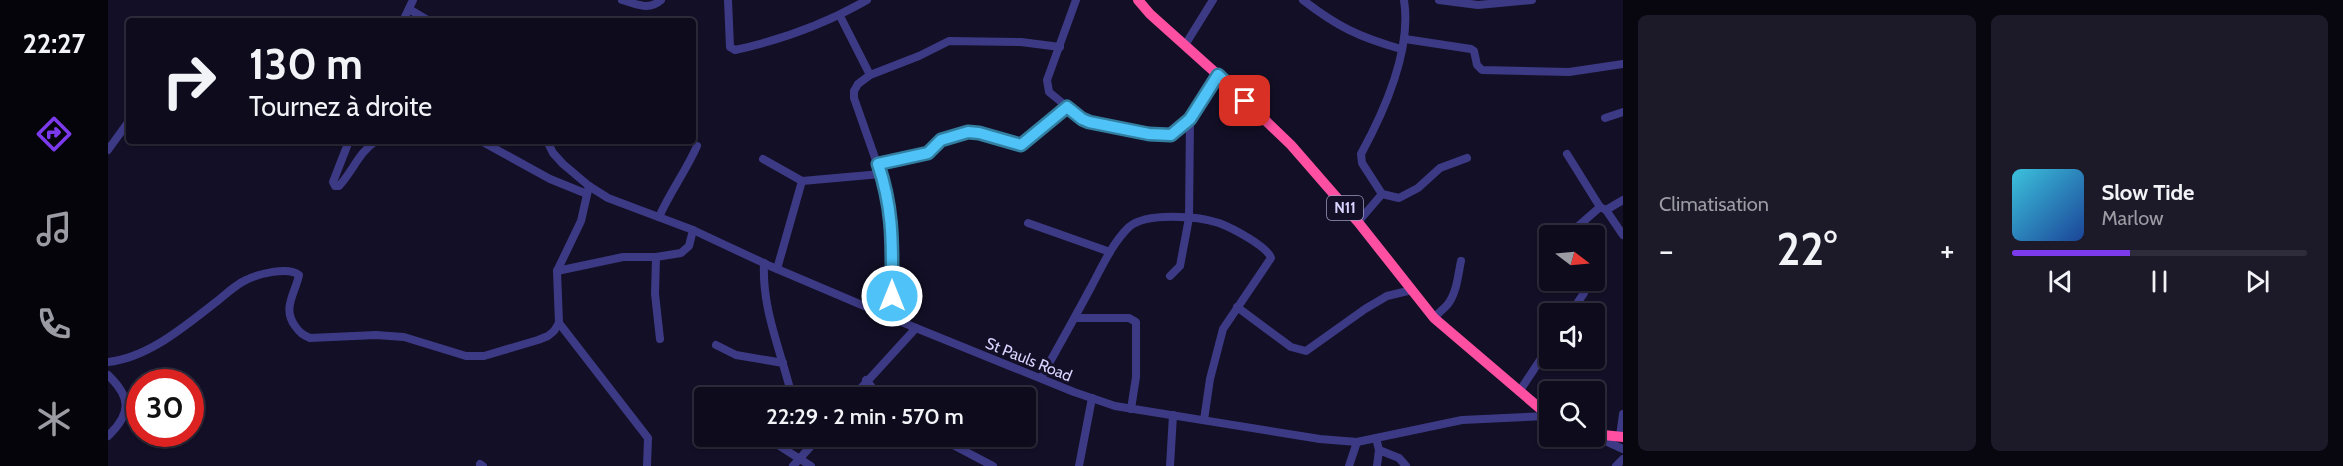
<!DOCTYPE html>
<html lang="fr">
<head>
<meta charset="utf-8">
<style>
	:root { --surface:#0e0b1c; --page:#1c1929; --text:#f1f3f6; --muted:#9b9ba3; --line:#2e2b3b; --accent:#7c3aed }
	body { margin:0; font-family:Cabin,sans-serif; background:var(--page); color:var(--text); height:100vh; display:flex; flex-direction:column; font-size:22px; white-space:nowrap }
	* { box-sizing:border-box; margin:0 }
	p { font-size:20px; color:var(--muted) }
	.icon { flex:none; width:33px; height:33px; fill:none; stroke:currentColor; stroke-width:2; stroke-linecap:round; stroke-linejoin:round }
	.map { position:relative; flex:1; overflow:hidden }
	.drawer { display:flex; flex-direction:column; gap:15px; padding:15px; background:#08060f; width:720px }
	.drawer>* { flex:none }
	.banner { position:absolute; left:18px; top:18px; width:570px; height:126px; border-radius:6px; box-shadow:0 2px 4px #0004,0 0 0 2px var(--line); background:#0e0b1c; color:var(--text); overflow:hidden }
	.needle { width:39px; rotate:106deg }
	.buttons { position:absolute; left:1431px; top:225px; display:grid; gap:12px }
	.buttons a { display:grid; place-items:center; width:66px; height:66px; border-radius:6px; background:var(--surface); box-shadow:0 2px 4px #0004,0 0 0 2px var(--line); font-size:30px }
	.speed { position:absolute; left:18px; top:369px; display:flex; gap:12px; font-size:30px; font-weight:700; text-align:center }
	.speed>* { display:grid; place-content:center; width:78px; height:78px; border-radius:50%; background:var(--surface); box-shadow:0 2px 4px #0004,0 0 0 2px var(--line); line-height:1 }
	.speed .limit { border:9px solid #d22; background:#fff; color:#111 }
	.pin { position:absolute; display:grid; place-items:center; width:51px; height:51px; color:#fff; margin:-26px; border-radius:12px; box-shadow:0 3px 9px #0006 }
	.me { position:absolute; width:66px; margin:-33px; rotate:0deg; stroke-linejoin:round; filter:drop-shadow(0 0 4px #0008) }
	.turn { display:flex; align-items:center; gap:21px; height:126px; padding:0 24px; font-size:27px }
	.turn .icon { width:78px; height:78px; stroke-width:2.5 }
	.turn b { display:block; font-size:42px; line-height:51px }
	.big { font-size:45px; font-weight:600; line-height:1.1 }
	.drawer .card { flex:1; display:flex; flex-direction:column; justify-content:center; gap:9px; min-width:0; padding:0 21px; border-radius:9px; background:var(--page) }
	.song { display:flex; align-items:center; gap:18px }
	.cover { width:72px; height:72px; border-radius:9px; background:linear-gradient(135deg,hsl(190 70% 55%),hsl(220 70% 35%)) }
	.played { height:6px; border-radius:3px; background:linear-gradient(90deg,var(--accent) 40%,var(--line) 40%) }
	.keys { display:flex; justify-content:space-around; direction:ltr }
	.heat { display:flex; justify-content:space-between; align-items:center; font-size:33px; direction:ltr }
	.drawer .tiles { flex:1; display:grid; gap:15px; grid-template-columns:repeat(2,1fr) }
	.trip { position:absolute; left:586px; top:387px; width:342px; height:60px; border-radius:6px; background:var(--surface); box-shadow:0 2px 4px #0004,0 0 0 2px var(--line); font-weight:600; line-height:60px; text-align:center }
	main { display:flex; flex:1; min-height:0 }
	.dock { display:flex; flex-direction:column; width:108px; justify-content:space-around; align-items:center; background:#06040b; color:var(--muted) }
	.dock .icon { width:42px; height:42px }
	.dock .active { color:var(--accent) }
	.dock b { font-size:27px; color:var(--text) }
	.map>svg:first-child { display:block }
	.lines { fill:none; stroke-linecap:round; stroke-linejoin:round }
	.minor { stroke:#3d3a85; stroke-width:8 }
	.highway { stroke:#ff4fa3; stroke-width:10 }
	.route-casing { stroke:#337fa1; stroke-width:15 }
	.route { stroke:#4fc3f7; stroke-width:10 }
	.labels { text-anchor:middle; stroke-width:6; stroke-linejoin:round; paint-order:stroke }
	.shield { fill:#130f26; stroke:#9e99be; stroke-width:1.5 }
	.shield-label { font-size:15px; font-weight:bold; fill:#d9d4ff }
	.street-label { font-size:16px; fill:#d9d4ff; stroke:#130f26 }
</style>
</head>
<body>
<main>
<nav class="dock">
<b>22:27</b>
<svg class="icon active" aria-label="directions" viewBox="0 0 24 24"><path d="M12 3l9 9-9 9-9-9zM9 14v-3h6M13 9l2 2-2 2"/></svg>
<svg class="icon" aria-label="music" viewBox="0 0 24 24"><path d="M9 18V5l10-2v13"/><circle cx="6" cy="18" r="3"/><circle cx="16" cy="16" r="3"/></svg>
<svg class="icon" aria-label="phone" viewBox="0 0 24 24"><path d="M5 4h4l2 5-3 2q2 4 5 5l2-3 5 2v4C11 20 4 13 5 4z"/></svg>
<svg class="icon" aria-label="climate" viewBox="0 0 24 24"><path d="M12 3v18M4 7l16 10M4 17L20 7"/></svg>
</nav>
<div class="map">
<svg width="1515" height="466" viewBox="0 0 1515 466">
	<rect width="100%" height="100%" fill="#130f26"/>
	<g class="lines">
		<g class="minor">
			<path d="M 514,0 C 528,4 541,11 553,0"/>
			<path d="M 620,0 L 622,47 L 627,50 C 673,40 719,23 759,0"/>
			<path d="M 968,0 L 939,80 L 941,92 L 974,119 L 1041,134 L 1063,135 L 1082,119 L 1110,75"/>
			<path d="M 1195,0 C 1230,27 1251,37 1293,49"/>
			<path d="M 1296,0 C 1304,50 1277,110 1253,154 L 1254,163 L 1274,194 L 1291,198 L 1310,188 L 1332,168 L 1359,158"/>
			<path d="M 1331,0 L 1370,5 L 1424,0"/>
			<path d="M 301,9 L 321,21"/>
			<path d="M 732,16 L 762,75"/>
			<path d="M 295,21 L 305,0"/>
			<path d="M 1297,39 L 1363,49 L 1366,51 L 1369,65 L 1374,70 L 1461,72 L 1515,64"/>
			<path d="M 1077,45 L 1105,0"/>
			<path d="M 1497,118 L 1515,112"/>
			<path d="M 241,141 L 225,182 L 227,186 L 231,186 C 245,171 251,152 268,141"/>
			<path d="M 373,141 L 442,179 L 479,194"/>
			<path d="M 439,141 L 445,153 L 455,164 L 481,186 L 500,198 L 585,230 L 662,266 L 808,328 L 966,392 L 1007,406 L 1212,439 L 1249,442 L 1354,420 L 1439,416"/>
			<path d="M 0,150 L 21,121"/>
			<path d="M 1459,154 L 1492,207 L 1498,210 L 1515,235"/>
			<path d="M 655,159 L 694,181 L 773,174"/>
			<path d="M 770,163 L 820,153 L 833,140 L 860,132 L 871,133 L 913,145 L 959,107"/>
			<path d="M 1498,210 L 1515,200"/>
			<path d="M 551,217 C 562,192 578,171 589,146"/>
			<path d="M 1250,222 L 1274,194"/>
			<path d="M 920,223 L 1002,252"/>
			<path d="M 1459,236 L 1492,207"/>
			<path d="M 548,257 L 547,294 L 552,339"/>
			<path d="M 656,263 C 654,306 670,344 681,385 L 681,398"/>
			<path d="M 669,269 L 694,181"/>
			<path d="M 449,271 L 515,257 L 548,257 L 573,253 L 581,246 L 585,230"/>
			<path d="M 1062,276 L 1072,266 L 1081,218 L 1082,119"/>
			<path d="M 1129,307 L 1183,347 L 1198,351 L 1257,309 L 1279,296 L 1304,290"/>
			<path d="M 1462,314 L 1476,293"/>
			<path d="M 784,318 L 784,218 L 782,206 L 778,189 L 746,98 L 746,91 L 750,84 L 762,75 L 811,56 L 841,41 L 913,42 L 952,47"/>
			<path d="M 967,318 L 1021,318 L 1028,322 L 1028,377 L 1023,409"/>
			<path d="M 1326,318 C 1331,312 1336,309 1340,304 C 1349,292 1350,275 1353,261"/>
			<path d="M 451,323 L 540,438 L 539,466"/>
			<path d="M 608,345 L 628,355 L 675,363"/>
			<path d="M 0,362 C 40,358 77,326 108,302 C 117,295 127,285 138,280 C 150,274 180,266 191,275 C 187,294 174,308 187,326 C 192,333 195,335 202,338 L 268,335 L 296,337 L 358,356 L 376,356 L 430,340 L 440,336 L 446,331 L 451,323 L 449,271 L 473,221 L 481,186"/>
			<path d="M 0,375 C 23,397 24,413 0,436"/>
			<path d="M 933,378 C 949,349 966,319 982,289 C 993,269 1004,243 1021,227 C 1038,212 1090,216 1111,223 C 1124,228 1159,246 1163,258 L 1115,329 L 1102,379 L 1096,420"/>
			<path d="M 758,380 L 773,398"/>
			<path d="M 1411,392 L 1442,345"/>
			<path d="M 744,398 L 808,328"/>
			<path d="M 656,436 L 703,466"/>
			<path d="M 828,436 L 885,466"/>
			<path d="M 1512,436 L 1515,414"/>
			<path d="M 1268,438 L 1271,450 L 1269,466"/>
			<path d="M 1491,438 L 1515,449"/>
			<path d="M 1271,450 L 1291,458 L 1298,466"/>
			<path d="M 372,464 L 375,466"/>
			<path d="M 685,466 L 712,436"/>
			<path d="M 971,466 L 984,398"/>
			<path d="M 1062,466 L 1065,415"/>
			<path d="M 1241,466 L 1249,442"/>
			<path d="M 1508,466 L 1515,459"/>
		</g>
		<g class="highway">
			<path d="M 1030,0 L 1042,14 L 1110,75 L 1183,145 L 1250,222 L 1326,318 L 1442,417"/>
			<path d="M 1486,434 L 1515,437"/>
		</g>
	</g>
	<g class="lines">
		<defs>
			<path id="route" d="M 784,296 C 784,246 786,211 770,164 L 820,153 L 833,140 L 860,132 L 871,133 L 913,145 L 959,107 L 974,119 L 981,122 L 1041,134 L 1063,135 L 1082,119 L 1110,75 L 1137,101"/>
		</defs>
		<use href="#route" class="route-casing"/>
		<use href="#route" class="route"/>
	</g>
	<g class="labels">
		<rect class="shield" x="1219" y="196" width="36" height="24" rx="4.5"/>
		<g class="shield-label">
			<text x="1237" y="213">N11</text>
		</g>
		<g class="street-label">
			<text transform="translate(921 359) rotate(22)" y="6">St Pauls Road</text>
		</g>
	</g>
</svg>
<div class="buttons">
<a><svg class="needle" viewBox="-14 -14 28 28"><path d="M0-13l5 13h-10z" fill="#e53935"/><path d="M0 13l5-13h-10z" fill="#9b9ba3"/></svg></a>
<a><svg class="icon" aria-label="sound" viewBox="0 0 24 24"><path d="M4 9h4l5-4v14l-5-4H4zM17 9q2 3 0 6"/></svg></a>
<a><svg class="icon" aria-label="search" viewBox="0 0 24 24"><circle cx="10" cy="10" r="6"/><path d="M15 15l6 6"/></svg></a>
</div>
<div class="speed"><div class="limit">30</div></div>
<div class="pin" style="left:1137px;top:101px;background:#d93025"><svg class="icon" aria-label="arrive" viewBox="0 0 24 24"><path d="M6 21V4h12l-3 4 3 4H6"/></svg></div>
<svg class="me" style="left:784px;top:296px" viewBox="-20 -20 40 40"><circle r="17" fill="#4fc3f7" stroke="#fff" stroke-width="3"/><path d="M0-11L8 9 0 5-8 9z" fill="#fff"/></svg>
<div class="trip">22:29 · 2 min · 570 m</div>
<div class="banner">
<div class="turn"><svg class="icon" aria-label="right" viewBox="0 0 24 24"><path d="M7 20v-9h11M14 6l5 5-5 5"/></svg><div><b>130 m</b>Tournez à droite</div></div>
</div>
</div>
<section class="drawer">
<div class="tiles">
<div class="card"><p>Climatisation</p>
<div class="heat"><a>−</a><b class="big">22°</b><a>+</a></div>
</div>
<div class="card">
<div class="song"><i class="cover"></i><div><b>Slow Tide</b><p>Marlow</p></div></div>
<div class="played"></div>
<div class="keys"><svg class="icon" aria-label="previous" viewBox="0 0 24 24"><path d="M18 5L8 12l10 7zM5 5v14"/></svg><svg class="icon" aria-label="pause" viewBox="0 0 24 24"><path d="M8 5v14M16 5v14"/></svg><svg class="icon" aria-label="next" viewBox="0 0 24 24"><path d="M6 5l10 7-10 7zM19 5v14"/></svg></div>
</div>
</div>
</section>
</main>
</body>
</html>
